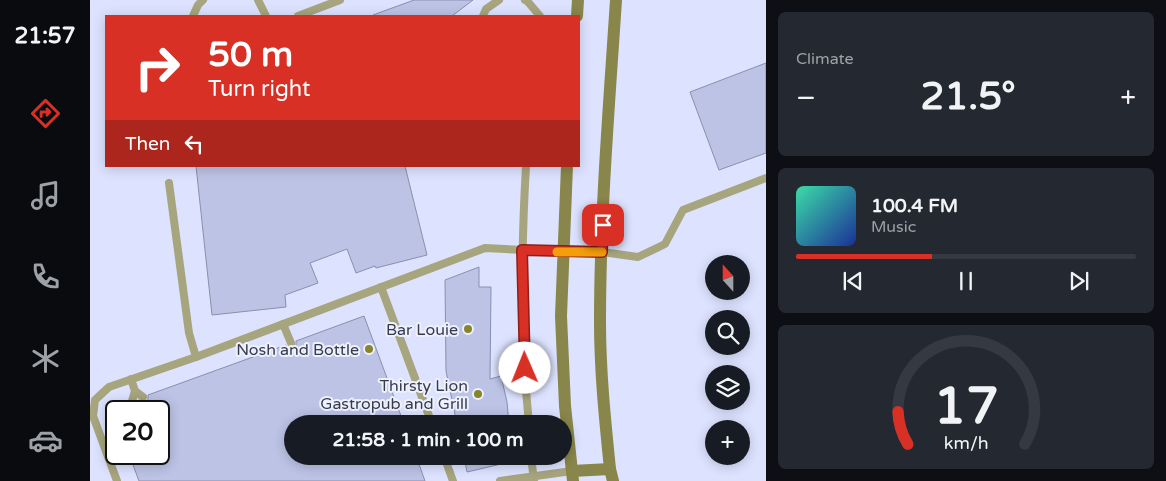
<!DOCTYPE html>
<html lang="en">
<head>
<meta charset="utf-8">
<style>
	:root { --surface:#171b24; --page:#242831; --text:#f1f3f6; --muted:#9ea1a6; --line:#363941; --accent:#d93025 }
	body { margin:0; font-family:"Varela Round",sans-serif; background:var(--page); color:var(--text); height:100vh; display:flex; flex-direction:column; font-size:19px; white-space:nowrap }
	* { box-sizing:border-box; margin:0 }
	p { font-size:16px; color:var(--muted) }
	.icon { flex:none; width:28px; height:28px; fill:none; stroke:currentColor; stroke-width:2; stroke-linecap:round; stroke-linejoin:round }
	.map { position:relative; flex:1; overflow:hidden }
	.side { display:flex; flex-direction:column; gap:12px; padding:12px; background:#0d0f14; width:400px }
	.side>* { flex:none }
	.banner { position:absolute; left:15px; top:15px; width:475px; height:152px; border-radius:0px; box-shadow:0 2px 12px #0003; background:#d93025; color:#fff; overflow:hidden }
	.needle { width:32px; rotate:339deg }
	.fabs { position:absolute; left:615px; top:255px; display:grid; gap:10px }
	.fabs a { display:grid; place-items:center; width:45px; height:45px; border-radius:50%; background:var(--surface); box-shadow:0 2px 12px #0003; font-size:25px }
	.speed { position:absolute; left:15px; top:400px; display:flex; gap:10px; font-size:25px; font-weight:700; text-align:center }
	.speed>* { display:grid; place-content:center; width:65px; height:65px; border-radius:50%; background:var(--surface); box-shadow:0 2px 12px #0003; line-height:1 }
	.speed .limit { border:2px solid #111; border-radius:8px; background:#fff; color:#111 }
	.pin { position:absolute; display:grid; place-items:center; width:42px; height:42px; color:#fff; margin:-21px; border-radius:10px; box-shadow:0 2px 8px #0006 }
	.me { position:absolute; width:55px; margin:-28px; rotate:359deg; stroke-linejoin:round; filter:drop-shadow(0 0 4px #0008) }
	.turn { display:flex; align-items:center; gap:18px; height:105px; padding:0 20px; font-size:22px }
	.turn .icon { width:65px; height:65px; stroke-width:2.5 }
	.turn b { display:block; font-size:35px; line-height:42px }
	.then { display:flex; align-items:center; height:48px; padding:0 20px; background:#0003; gap:10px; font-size:19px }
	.big { font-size:38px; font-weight:700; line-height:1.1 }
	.side .tile { flex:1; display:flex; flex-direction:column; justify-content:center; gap:8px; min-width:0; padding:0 18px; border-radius:8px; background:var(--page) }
	.side .dial { align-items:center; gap:0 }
	.dial svg { height:130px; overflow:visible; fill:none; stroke:var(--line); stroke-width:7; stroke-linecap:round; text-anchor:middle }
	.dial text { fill:var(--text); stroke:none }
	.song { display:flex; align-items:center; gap:15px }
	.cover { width:60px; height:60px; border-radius:8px; background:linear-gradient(135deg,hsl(160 70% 55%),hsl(230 70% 35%)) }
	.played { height:5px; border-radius:2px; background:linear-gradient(90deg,var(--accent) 40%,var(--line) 40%) }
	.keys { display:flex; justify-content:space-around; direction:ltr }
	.heat { display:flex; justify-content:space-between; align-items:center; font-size:28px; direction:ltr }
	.trip { position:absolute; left:194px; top:415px; width:288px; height:50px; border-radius:25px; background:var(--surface); box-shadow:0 2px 12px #0003; font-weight:700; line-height:50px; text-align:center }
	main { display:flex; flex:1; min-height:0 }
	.menu { display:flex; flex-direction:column; width:90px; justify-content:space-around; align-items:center; background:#090b0e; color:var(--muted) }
	.menu .icon { width:35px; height:35px }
	.menu .selected { color:var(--accent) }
	.menu b { font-size:22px; color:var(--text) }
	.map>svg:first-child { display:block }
	.building { fill:#bcc3e5; stroke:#888faf }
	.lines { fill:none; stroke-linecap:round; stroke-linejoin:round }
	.lane { stroke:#a6a57e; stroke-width:8 }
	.secondary { stroke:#88864a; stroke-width:12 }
	.route-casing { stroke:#8d1f18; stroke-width:12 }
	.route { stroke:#d93025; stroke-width:9 }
	.slow { stroke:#f59e0b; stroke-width:9 }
	.poi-dot { fill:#88842c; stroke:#edf1ff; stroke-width:2 }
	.labels { text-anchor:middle; stroke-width:4; stroke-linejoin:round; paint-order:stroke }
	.poi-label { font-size:16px; fill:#383b49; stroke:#edf1ff; text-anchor:end }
</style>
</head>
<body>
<main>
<nav class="menu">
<b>21:57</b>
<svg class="icon selected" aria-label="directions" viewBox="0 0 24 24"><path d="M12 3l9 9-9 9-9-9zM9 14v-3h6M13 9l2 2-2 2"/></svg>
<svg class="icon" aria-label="music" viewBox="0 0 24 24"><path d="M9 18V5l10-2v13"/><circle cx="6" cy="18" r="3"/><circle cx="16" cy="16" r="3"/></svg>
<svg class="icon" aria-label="phone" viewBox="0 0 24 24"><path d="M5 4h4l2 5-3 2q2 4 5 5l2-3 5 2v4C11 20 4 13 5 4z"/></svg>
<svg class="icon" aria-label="climate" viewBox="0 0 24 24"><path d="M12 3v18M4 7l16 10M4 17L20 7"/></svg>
<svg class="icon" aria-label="car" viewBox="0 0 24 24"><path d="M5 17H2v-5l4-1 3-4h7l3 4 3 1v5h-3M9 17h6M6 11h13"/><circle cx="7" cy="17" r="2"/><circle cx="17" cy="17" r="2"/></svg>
</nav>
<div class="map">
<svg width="676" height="481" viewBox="0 0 676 481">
	<rect width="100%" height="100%" fill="#dde3ff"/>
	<g class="building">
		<path d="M 324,0 L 383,0 L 362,16 L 283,16 L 283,15 Z"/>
		<path d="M 676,63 L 676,153 L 629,170 L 600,92 Z"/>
		<path d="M 106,166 L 315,166 L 337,255 L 286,268 L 285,266 L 266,273 L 257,249 L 220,263 L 228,283 L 195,295 L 196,307 L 122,315 Z"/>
		<path d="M 389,267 L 389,287 L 401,287 L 400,379 L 411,376 L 417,402 L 419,424 L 367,424 L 356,371 L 355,280 Z"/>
		<path d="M 274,316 L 314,424 L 202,424 L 202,456 L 326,456 L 335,481 L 49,481 L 39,454 L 69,454 L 69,411 L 19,411 L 18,410 L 37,403 L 40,406 L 44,406 L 48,400 L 55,402 L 58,400 L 58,395 L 196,345 L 198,348 L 203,348 L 206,346 L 206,341 Z"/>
		<path d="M 374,456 L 423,456 L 424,461 L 377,472 Z"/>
	</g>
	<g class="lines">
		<g class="lane">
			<path d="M 168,0 L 176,16"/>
			<path d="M 435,0 L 438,2 L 450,16"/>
			<path d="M 103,16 L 108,5 L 113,0"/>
			<path d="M 208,16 L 250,0"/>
			<path d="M 393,16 L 396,9 L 409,0"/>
			<path d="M 436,166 C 431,252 430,338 439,424"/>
			<path d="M 79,183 L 99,333 L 106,357"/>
			<path d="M 291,287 L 342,424"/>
			<path d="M 193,324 L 201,343"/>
			<path d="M 41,379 L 45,391 L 53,397"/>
			<path d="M 42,401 L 45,391"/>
			<path d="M 354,456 L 363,481"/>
			<path d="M 441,456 L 444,481"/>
			<path d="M 27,481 L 3,416 L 5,400 L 19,387 L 106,357 L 395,248 L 474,252 L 512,252 L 548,257 L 575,244 L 593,210 L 676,178"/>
			<path d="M 410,481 L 482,471"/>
		</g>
		<g class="secondary">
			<path d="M 487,16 L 488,0"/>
			<path d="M 477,166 L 471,316 L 475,406 L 483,481"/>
			<path d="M 482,471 L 520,469"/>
			<path d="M 523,481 L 520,469 C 515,420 510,371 510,322 C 510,215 519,107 526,0"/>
		</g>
	</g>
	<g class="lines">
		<defs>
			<path id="route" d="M 435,368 L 432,250 L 512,252 L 513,225"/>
		</defs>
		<use href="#route" class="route-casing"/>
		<use href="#route" class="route"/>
		<path class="slow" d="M 467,252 L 512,252"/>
	</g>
	<g class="poi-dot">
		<circle cx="378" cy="329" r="5"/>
		<circle cx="279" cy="349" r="5"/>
		<circle cx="388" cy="394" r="5"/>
	</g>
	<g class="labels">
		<g class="poi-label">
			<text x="368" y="335">Bar Louie</text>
			<text x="269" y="355">Nosh and Bottle</text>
			<text x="378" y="391">Thirsty Lion<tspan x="378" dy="18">Gastropub and Grill</tspan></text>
		</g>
	</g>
</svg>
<div class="fabs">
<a><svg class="needle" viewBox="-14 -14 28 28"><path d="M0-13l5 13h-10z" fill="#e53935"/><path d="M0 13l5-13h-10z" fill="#9ea1a6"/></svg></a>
<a><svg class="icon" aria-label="search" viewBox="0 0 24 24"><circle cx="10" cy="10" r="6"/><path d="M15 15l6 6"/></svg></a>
<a><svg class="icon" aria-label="layers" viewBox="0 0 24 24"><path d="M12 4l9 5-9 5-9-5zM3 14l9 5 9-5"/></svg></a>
<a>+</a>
</div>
<div class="speed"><div class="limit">20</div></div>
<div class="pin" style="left:513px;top:225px;background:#d93025"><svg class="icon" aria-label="arrive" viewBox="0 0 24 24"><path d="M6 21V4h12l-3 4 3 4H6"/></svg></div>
<svg class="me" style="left:435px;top:368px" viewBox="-20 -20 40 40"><circle r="19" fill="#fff"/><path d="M0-13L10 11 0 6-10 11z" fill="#d93025"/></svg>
<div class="trip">21:58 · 1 min · 100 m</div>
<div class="banner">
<div class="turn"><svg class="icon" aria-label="right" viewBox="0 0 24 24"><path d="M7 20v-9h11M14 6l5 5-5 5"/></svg><div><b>50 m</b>Turn right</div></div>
<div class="then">Then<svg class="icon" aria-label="left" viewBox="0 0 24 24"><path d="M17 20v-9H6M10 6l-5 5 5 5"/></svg></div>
</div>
</div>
<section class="side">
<div class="tile"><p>Climate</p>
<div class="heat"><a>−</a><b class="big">21.5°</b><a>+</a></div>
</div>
<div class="tile">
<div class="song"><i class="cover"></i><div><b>100.4 FM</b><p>Music</p></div></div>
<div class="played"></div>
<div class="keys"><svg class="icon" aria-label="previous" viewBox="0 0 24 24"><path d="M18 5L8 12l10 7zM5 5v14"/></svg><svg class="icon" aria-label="pause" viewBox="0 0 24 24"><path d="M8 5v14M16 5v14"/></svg><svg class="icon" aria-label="next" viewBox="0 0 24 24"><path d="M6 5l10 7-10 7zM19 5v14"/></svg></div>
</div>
<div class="tile dial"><svg viewBox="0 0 100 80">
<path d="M14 69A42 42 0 1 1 86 69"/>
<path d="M14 69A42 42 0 0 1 8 49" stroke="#d93025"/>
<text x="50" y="56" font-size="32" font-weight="700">17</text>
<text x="50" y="72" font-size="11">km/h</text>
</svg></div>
</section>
</main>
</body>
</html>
